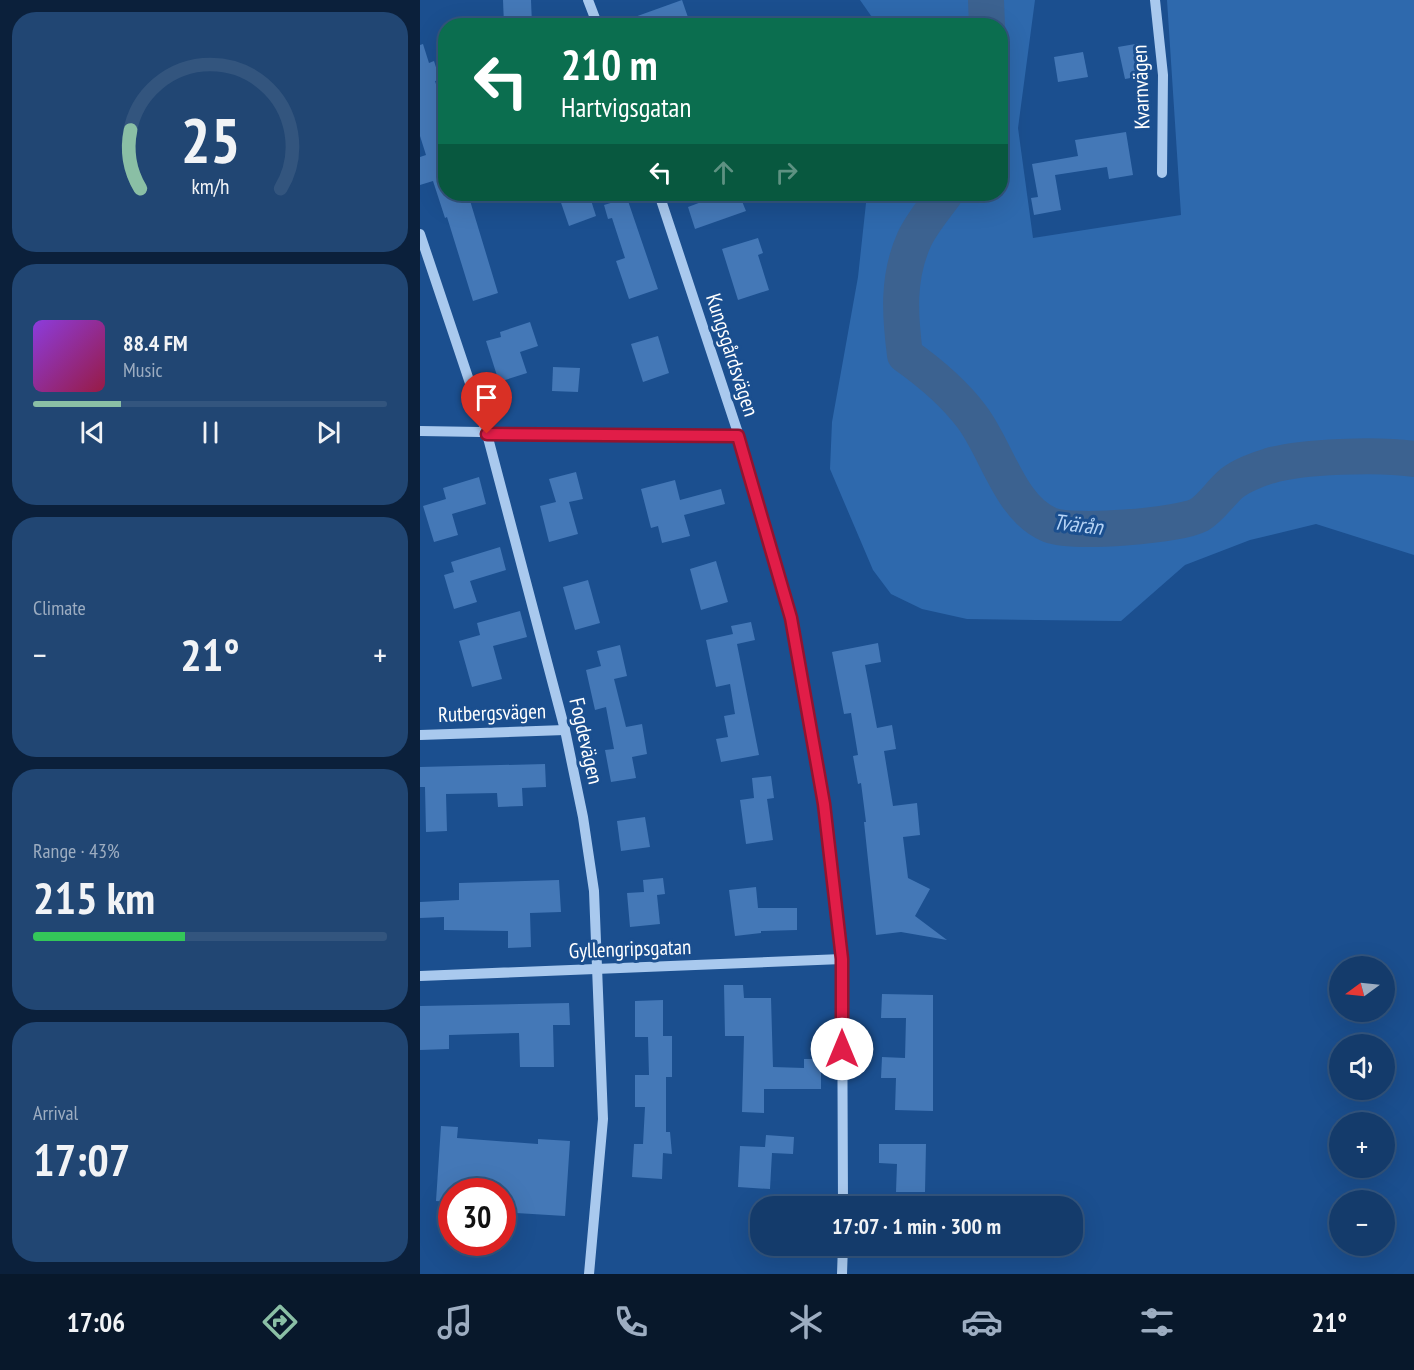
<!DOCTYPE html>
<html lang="en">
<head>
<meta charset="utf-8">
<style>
	:root { --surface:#143b6b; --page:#214673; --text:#f1f3f6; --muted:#9dadc1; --line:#33557e; --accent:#8abfa5 }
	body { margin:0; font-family:"PT Sans Narrow",sans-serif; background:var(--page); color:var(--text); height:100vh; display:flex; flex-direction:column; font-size:22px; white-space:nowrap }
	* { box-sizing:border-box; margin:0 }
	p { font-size:20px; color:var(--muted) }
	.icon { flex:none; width:33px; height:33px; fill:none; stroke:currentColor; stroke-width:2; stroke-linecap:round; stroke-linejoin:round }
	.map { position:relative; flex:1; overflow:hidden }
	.panel { display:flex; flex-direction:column; gap:12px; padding:12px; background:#0b203b; width:420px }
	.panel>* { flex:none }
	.guide { position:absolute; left:18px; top:18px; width:570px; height:183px; border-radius:24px; box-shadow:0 6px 24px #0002,0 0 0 2px var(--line); background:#0b6e4f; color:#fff; overflow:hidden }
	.needle { width:39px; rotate:255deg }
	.controls { position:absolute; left:909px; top:956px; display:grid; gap:12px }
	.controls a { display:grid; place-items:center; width:66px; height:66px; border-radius:50%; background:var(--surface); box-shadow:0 6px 24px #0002,0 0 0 2px var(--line); font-size:30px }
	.speed { position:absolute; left:18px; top:1178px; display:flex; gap:12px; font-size:30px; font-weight:700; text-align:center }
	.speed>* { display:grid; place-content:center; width:78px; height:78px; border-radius:50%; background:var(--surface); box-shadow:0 6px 24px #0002,0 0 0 2px var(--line); line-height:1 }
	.speed .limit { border:9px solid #d22; background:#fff; color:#111 }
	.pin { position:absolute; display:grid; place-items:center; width:51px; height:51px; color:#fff; margin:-62px -26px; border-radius:50% 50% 50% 0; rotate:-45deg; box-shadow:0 0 6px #0007 }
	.pin .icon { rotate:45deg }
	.me { position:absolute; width:66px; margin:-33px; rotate:0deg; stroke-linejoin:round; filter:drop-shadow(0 0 4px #0008) }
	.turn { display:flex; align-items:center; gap:21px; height:126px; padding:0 24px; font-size:27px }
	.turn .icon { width:78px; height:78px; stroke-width:2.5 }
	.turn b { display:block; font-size:42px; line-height:51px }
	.lanes { display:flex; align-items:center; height:57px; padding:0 24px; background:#0003; justify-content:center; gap:30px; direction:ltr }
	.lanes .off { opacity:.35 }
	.big { font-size:45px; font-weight:600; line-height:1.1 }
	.panel .widget { flex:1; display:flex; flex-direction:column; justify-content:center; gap:9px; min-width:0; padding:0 21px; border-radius:24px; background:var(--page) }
	.panel .dial { align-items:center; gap:0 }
	.dial svg { height:156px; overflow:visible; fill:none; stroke:var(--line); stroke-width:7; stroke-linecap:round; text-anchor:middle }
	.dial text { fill:var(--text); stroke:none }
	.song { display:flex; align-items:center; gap:18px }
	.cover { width:72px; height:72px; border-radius:9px; background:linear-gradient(135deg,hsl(270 70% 55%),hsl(340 70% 35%)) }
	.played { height:6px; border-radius:3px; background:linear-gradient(90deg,var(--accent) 25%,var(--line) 25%) }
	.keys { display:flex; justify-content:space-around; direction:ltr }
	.heat { display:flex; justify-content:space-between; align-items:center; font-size:33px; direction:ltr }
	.charge { height:9px; border-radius:4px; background:linear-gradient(90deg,#34c759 43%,var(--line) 0) }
	.trip { position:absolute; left:330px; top:1196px; width:333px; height:60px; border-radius:24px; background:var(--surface); box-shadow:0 6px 24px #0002,0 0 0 2px var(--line); font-weight:600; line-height:60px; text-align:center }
	.tabs { display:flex; height:96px; justify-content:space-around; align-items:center; background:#08182b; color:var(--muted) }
	.tabs .icon { width:42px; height:42px }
	.tabs .selected { color:var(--accent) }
	.tabs b { font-size:27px; color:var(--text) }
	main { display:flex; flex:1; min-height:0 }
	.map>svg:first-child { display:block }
	.green { fill:#2e69ad }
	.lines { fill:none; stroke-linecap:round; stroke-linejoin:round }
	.river { stroke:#3c6290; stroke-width:36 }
	.building { fill:#4478b7 }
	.minor { stroke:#a9c9ee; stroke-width:10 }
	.route-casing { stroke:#92132f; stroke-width:15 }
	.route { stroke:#e11d48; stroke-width:10 }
	.labels { text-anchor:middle; stroke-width:6; stroke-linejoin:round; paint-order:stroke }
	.street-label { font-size:21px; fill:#fff; stroke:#1b4f8f }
	.water-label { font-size:22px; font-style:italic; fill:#b5d3f5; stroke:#1b4f8f }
</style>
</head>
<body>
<main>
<section class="panel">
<div class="widget dial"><svg viewBox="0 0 100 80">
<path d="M14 69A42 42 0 1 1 86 69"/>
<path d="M14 69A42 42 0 0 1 9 39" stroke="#8abfa5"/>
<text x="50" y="56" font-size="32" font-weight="700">25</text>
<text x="50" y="72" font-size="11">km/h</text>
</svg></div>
<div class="widget">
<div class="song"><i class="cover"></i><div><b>88.4 FM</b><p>Music</p></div></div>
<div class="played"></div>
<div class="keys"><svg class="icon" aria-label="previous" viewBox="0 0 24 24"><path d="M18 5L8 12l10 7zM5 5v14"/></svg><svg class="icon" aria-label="pause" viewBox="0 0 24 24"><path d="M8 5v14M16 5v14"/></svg><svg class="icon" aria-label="next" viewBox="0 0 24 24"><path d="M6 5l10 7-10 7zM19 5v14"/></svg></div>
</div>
<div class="widget"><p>Climate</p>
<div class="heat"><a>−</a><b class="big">21°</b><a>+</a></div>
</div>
<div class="widget"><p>Range · 43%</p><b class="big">215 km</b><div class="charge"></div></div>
<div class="widget"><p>Arrival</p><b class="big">17:07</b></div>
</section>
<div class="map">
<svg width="994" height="1274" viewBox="0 0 994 1274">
	<rect width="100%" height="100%" fill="#1b4f8f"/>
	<path class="green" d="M 440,0 L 615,0 L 598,128 L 613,238 L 761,215 L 747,0 L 994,0 L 994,555 L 896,524 L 830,540 L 765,565 L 701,621 L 547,619 L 502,609 L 471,594 L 453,570 L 410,469 L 412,422 L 438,277 L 447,194 L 580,194 L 580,26 L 454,25 L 454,20 Z"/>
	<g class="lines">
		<g class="river">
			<path d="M 566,0 L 567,26"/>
			<path d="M 525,194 C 515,208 501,224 494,240 C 477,278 480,316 485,355 C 509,372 534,393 552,417 C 577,450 590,509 630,525 C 654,534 757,526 779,515 C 791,508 801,492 812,483 C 821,476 838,469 849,466 C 881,456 960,454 994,459"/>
		</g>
	</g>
	<g class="building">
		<path d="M 83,0 L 111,0 L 112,25 L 84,25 Z"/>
		<path d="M 262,0 L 271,26 L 198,26 L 198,23 Z"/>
		<path d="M 721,43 L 727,75 L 705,79 L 698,47 Z"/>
		<path d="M 3,44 L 9,63 L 14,61 L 20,80 L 15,81 L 25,112 L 21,114 L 26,129 L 26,194 L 48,194 L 78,293 L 53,301 L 27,217 L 25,218 L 13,181 L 0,185 L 0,157 L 6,155 L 0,136 L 0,45 Z"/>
		<path d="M 663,52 L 668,77 L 638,82 L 634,57 Z"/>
		<path d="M 706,132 L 713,175 L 689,179 L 687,167 L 635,175 L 641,210 L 614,215 L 611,198 L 618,197 L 612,164 L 658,156 L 655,140 Z"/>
		<path d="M 138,194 L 169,194 L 176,216 L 149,226 Z"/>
		<path d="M 291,194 L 319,194 L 326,211 L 275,229 L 268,207 L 292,198 Z"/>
		<path d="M 207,198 L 238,289 L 209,299 L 196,261 L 205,258 L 192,218 L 188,219 L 184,205 Z"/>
		<path d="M 338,238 L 343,253 L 338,255 L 349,290 L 318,300 L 302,249 Z"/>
		<path d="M 110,322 L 118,346 L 100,352 L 107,373 L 79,382 L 66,341 L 81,337 L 80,332 Z"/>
		<path d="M 238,336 L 249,373 L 223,382 L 211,344 Z"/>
		<path d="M 133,367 L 160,368 L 158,392 L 132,391 Z"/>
		<path d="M 156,472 L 163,499 L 149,502 L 158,534 L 129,542 L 120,506 L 136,502 L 129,479 Z"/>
		<path d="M 59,477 L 66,504 L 32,514 L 38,535 L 14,542 L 3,506 L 26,499 L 23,488 Z"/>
		<path d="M 255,480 L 260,500 L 301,489 L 305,504 L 264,515 L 270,536 L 242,543 L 238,526 L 231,528 L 221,489 Z"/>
		<path d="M 80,547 L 86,570 L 50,581 L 57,602 L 34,609 L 24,575 L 34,572 L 31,562 Z"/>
		<path d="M 296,561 L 308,602 L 281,610 L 270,569 Z"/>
		<path d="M 168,580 L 180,623 L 155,630 L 143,587 Z"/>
		<path d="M 100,611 L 107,637 L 73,646 L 82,679 L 52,687 L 39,641 L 60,635 L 57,623 Z"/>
		<path d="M 331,622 L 335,640 L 317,644 L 339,755 L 301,762 L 296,739 L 308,737 L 304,716 L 315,714 L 310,684 L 296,687 L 286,640 L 313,634 L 311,626 Z"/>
		<path d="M 458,643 L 461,662 L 445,665 L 457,728 L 472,725 L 476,749 L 464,751 L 473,806 L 497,803 L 500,835 L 483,837 L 488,878 L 510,889 L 495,916 L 527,940 L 481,932 L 456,935 L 444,822 L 446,822 L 441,783 L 438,784 L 433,756 L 438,755 L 431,713 L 424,714 L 412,652 Z"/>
		<path d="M 200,645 L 207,676 L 194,679 L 206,727 L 222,724 L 227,754 L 212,757 L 216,778 L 191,782 L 185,750 L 194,749 L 186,707 L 175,710 L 166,670 L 181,666 L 177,651 Z"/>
		<path d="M 125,764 L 126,787 L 102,788 L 103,806 L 78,807 L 77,793 L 26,794 L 27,831 L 6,832 L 5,787 L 0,787 L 0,767 Z"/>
		<path d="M 351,776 L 354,798 L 347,799 L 353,840 L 326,844 L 320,800 L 334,798 L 332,778 Z"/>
		<path d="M 225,817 L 230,847 L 201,851 L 197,821 Z"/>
		<path d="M 243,878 L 245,894 L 237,895 L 240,924 L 210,927 L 207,893 L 224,892 L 223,880 Z"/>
		<path d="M 139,880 L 141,912 L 110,913 L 111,947 L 88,948 L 88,931 L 24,930 L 24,917 L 0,918 L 0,902 L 39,900 L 39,883 Z"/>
		<path d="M 336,887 L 338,908 L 377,908 L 377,930 L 341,931 L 341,933 L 315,936 L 309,890 Z"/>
		<path d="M 304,985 L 323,985 L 324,998 L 351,998 L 353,1067 L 384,1068 L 384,1059 L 401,1059 L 401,1089 L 344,1089 L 344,1113 L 322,1112 L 324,1036 L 305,1036 Z"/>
		<path d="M 462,994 L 513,995 L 513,1111 L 475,1110 L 476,1078 L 461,1078 L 462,1057 L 485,1058 L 486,1018 L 461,1018 Z"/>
		<path d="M 243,1000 L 243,1036 L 252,1036 L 252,1077 L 246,1077 L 246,1132 L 250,1132 L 252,1154 L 243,1153 L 242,1179 L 212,1177 L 214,1144 L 223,1144 L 225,1107 L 215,1107 L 215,1075 L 229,1075 L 228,1037 L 215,1037 L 215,1001 Z"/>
		<path d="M 149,1003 L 150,1025 L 133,1025 L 134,1067 L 100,1067 L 99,1033 L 29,1035 L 29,1049 L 0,1050 L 0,1006 Z"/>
		<path d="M 21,1126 L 38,1127 L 37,1138 L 118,1144 L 118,1139 L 150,1141 L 145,1216 L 82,1212 L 82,1191 L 32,1191 L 32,1202 L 16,1201 Z"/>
		<path d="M 346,1135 L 374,1137 L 373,1154 L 352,1153 L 350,1189 L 318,1187 L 320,1146 L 345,1147 Z"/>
		<path d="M 459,1144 L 506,1144 L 505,1192 L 476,1192 L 477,1164 L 459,1163 Z"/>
	</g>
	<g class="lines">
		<g class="minor">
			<path d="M 168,0 L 178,26"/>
			<path d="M 735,0 L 743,75 L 742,173"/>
			<path d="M 239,194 L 319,436 L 371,618 L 404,804 L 422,959 L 423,1206"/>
			<path d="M 0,234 L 67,434 L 145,730 L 163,817 L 174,891 L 183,1119 L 169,1274"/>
			<path d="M 0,431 L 319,436"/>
			<path d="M 0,735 L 145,730"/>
			<path d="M 0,976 L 422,959"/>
			<path d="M 422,1274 L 423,1245"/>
		</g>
	</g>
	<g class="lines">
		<defs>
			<path id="route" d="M 67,434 L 318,436 L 371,618 L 404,804 L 422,959 L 422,1049"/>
		</defs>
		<use href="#route" class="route-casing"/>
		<use href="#route" class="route"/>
	</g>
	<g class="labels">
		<g class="street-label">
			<text transform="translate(721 87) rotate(-92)" y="7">Kvarnvägen</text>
			<text transform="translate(312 355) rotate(72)" y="7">Kungsgårdsvägen</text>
			<text transform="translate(72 713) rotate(-2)" y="7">Rutbergsvägen</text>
			<text transform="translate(166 741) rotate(77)" y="7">Fogdevägen</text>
			<text transform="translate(210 949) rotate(-2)" y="7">Gyllengripsgatan</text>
		</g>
		<g class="water-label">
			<text transform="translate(658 524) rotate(7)" y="8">Tvärån</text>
		</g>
	</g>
</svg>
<div class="controls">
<a><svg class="needle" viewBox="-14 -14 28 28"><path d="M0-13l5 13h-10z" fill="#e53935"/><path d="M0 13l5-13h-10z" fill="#9dadc1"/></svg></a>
<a><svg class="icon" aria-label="sound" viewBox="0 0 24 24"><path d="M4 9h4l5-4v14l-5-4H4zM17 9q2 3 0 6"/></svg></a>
<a>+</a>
<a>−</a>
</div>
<div class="speed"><div class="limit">30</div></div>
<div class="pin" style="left:67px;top:434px;background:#d93025"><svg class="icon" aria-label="arrive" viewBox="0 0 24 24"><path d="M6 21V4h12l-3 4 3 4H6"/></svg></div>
<svg class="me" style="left:422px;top:1049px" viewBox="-20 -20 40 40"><circle r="19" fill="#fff"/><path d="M0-13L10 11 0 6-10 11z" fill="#e11d48"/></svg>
<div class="trip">17:07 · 1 min · 300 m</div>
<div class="guide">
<div class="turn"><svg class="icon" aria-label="left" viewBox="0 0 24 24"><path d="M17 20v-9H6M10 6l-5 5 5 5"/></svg><div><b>210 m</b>Hartvigsgatan</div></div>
<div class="lanes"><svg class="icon" aria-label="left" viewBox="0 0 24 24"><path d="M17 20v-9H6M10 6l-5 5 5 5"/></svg><svg class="icon off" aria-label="ahead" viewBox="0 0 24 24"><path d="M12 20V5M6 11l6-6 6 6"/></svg><svg class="icon off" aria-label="right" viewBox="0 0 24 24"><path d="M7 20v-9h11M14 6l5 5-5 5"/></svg></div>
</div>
</div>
</main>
<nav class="tabs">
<b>17:06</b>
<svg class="icon selected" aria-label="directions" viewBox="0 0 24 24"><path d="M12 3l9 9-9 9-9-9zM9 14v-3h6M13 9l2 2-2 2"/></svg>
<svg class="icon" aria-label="music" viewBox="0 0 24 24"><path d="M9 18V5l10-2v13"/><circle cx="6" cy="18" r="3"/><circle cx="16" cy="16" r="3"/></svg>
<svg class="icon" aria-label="phone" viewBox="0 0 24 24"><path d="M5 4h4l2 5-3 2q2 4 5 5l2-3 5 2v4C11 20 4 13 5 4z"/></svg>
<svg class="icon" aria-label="climate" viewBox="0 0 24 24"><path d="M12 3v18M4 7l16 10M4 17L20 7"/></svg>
<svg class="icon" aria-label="car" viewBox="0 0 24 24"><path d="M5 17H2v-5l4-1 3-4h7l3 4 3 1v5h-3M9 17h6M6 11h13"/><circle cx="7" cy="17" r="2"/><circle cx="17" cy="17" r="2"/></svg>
<svg class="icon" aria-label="filters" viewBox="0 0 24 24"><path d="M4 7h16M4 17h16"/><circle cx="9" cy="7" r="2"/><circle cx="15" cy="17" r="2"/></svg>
<b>21°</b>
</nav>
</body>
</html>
